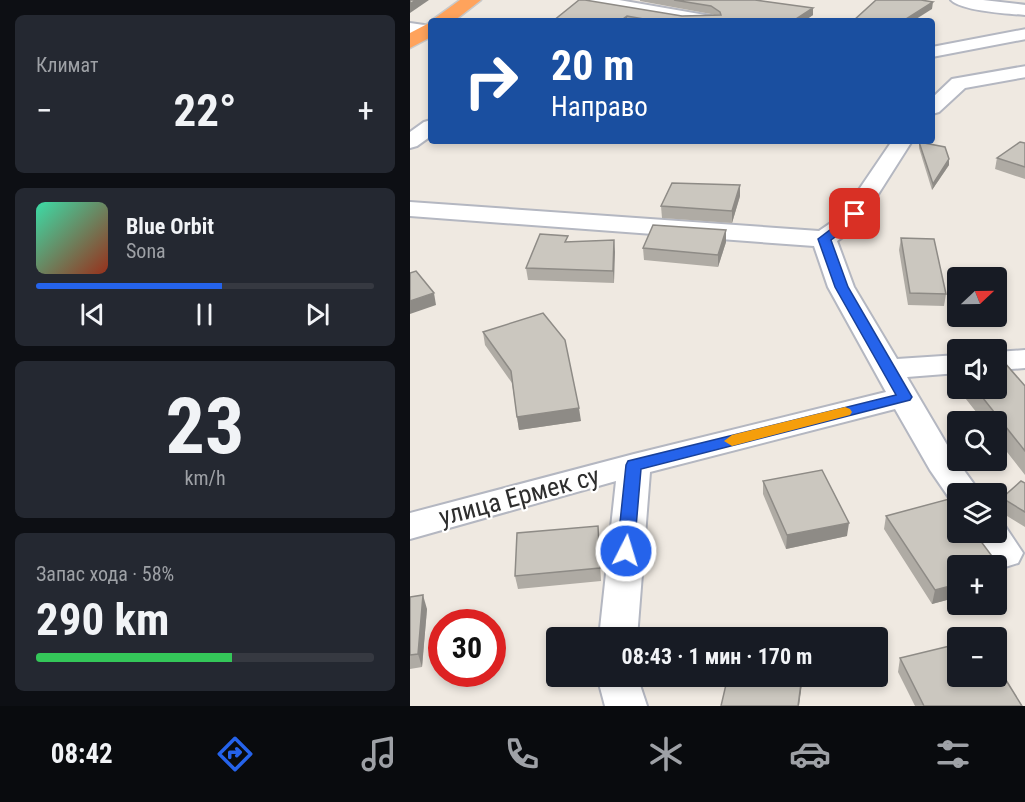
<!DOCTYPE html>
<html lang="ru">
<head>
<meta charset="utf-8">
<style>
	:root { --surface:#171b24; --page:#242831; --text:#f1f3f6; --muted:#9ea1a6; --line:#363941; --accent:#2563eb }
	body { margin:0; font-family:"Roboto Condensed",sans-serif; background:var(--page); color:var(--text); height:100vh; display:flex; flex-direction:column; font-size:22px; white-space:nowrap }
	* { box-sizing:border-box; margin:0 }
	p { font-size:20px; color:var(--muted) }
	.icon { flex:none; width:33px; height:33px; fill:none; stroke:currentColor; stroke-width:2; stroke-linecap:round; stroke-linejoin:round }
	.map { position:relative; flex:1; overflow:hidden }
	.details { display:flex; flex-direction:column; gap:15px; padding:15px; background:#0d0f14; width:410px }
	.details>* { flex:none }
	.top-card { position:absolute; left:18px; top:18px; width:507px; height:126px; border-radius:6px; box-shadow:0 3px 9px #0003; background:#1a4fa0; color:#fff; overflow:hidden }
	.needle { width:39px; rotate:68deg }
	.buttons { position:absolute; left:537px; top:267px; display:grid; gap:12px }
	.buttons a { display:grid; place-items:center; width:60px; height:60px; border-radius:6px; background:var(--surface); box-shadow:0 3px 9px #0003; font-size:30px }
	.speed { position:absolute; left:18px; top:609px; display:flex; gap:12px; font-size:30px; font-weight:700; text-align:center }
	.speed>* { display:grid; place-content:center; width:78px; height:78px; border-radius:50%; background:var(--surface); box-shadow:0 3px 9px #0003; line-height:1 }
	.speed .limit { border:9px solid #d22; background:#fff; color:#111 }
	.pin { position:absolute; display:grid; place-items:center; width:51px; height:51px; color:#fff; margin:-26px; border-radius:12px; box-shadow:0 3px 9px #0006 }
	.me { position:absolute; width:66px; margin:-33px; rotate:5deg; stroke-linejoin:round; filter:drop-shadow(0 0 4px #0008) }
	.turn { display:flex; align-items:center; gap:21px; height:126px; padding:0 24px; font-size:27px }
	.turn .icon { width:78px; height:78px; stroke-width:2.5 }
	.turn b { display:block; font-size:42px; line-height:51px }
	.big { font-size:45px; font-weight:700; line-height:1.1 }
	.details .card { flex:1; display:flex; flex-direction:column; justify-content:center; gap:9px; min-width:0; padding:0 21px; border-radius:9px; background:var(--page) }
	.details .dial { align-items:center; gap:0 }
	.dial b { font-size:78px; line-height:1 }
	.song { display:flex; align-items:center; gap:18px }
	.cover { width:72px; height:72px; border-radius:9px; background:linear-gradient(135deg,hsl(160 70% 55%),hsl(10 70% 35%)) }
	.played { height:6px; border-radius:3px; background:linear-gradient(90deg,var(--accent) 55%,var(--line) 55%) }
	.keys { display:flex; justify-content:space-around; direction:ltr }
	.heat { display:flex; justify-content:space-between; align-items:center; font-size:33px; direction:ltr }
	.charge { height:9px; border-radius:4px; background:linear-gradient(90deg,#34c759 58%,var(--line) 0) }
	.trip { position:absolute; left:136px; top:627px; width:342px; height:60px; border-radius:6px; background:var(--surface); box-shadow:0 3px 9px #0003; font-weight:700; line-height:60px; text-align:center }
	.tab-bar { display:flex; height:96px; justify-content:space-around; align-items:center; background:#090b0e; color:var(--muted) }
	.tab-bar .icon { width:42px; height:42px }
	.tab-bar .on { color:var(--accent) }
	.tab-bar b { font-size:27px; color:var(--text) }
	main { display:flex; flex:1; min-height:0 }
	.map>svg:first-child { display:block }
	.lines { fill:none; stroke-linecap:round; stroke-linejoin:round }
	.minor-casing { stroke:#b4b7c1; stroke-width:4 }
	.highway-casing { stroke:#c9c9c9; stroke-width:3 }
	.minor { fill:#fff; fill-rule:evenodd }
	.highway { fill:#ffa35c; fill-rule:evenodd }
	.wall { fill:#afaba4 }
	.shaded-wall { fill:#8e8b86 }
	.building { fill:#cbc7bf; stroke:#8e8b86; stroke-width:1.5 }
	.route { fill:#2563eb; stroke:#184099; stroke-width:1.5 }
	.slow { fill:#f59e0b }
	.labels { text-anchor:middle; stroke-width:4.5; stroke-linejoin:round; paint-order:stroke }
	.near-street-label { font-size:26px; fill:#2e2e2e; stroke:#fff }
</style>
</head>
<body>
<main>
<section class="details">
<div class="card"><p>Климат</p>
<div class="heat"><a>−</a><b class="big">22°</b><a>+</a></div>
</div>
<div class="card">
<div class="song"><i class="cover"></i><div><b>Blue Orbit</b><p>Sona</p></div></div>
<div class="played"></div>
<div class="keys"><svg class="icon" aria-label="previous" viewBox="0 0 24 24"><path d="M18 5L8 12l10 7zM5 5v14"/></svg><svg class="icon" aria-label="pause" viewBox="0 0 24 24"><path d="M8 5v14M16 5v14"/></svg><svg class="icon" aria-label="next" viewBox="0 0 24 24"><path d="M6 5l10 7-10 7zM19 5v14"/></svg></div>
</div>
<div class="card dial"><b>23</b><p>km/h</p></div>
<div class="card"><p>Запас хода · 58%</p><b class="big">290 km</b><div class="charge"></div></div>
</section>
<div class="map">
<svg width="616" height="706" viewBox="0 0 616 706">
	<rect width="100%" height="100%" fill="#efe9e1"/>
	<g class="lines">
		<defs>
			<g id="minor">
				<path d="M 174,0 L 209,0 L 301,16 L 309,21 L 273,21 L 182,5 Z"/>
				<path d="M 541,0 L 573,0 L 616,5 L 616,15 C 600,14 551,11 541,0 Z"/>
				<path d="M 0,23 L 21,26 L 21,34 L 0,33 Z"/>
				<path d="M 616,29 L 616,39 L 522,57 L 522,47 Z"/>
				<path d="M 616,66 L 616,77 L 555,88 L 529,112 L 522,114 L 522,98 L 542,79 Z"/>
				<path d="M 21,120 L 21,136 L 7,146 L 0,148 L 0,132 L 14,122 Z"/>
				<path d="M 482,141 L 502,141 L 448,226 L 427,241 L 444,287 L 487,359 L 548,355 L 548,373 L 497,377 L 543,455 L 571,494 L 548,494 L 548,504 L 542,502 L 520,470 L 485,409 L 240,472 L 227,638 L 189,638 L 206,481 L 0,539 L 0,513 L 224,454 L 476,392 L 418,287 L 404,246 L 0,216 L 0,202 L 409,231 L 431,216 Z"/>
				<path d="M 616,350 L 616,368 L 586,370 L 586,352 Z"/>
				<path d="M 586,521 L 593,523 L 613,553 L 608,563 L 595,567 L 582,563 L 564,532 L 586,532 Z"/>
				<path d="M 187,676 L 227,676 L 237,706 L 195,706 Z"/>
			</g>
			<g id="highway">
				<path d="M 50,0 L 71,0 L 44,21 L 21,21 Z"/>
				<path d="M 21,22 L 21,37 L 0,48 L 0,33 Z"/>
			</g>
		</defs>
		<use href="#minor" class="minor-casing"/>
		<use href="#highway" class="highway-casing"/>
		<use href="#minor" class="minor"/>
		<use href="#highway" class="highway"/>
	</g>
	<g class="wall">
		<path d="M 169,0 L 272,16 L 304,15 L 301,14 L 230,1 L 230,0 L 345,0 L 403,8 L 403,15 L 394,21 L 143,21 Z"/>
		<path d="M 509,142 L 539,165 L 522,190 L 509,148 Z"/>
		<path d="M 615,143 L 615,179 L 585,169 L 587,158 Z"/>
		<path d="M 330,196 L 322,223 L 252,218 L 251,206 Z"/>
		<path d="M 316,230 L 316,242 L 308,267 L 234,260 L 233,248 Z"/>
		<path d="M 491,238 L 536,294 L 534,306 L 498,305 L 489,250 Z"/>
		<path d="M 204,240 L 204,283 L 118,280 L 116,268 L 159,242 Z"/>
		<path d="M 73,332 L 171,421 L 109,430 L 102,383 L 75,345 Z"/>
		<path d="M 548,362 L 548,388 L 586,388 L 615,386 L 615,475 L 586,438 L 586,422 L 574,422 L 541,380 L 544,363 Z"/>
		<path d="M 353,481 L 437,536 L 376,549 L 353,494 Z"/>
		<path d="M 615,483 L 615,527 L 589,511 L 592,498 Z"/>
		<path d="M 539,499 L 548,510 L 548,532 L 564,532 L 593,571 L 589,584 L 586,585 L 586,566 L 548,566 L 548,597 L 522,604 L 474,529 L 476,516 Z"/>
		<path d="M 188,526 L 191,581 L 108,589 L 105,576 Z"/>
		<path d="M 0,597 L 17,609 L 12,667 L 0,669 Z"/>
		<path d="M 490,658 L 612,706 L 505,706 L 488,672 Z"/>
	</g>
	<g class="shaded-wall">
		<path d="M 6,0 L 19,0 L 0,13 L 0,4 Z"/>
		<path d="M 523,2 L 522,9 L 503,21 L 493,21 Z"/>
		<path d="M 403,8 L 403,15 L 394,21 L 383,21 Z"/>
		<path d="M 217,16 L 217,21 L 210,21 Z"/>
		<path d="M 539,159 L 539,165 L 522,190 L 523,184 Z"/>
		<path d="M 330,185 L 330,196 L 322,223 L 322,211 Z"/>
		<path d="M 316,230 L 316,242 L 308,267 L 308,255 Z"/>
		<path d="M 204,240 L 205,252 L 204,283 L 203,271 Z"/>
		<path d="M 24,293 L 26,305 L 0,314 L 0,301 Z"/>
		<path d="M 169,408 L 171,421 L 109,430 L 107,417 Z"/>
		<path d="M 439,523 L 437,536 L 376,549 L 377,535 Z"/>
		<path d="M 593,571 L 589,584 L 586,585 L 586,573 Z"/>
		<path d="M 548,584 L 548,597 L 522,604 L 525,590 Z"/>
		<path d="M 13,595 L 17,609 L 12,667 L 8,654 Z"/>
		<path d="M 392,676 L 393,676 L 389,706 L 388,706 Z"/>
	</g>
	<g class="building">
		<path d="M 0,0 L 6,0 L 0,4 Z"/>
		<path d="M 169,0 L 175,0 L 272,16 L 311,15 L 310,12 L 301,6 L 264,0 L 345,0 L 403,8 L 383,21 L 245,21 L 217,16 L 210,21 L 143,21 Z"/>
		<path d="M 466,0 L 511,0 L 523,2 L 493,21 L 443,21 Z"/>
		<path d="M 509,142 L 535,147 L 539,159 L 523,184 Z"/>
		<path d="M 610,142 L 615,143 L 615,167 L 587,158 Z"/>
		<path d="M 262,183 L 330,185 L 322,211 L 251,206 Z"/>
		<path d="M 243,225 L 316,230 L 308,255 L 233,248 Z"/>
		<path d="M 130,234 L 158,236 L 155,242 L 204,240 L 203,271 L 116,268 Z"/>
		<path d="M 491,238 L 524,239 L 536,294 L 500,293 Z"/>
		<path d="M 6,271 L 24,293 L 0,301 L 0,273 Z"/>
		<path d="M 133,313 L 155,340 L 169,408 L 107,417 L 101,371 L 73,332 Z"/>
		<path d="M 586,354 L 587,354 L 615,386 L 615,451 L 565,388 L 586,388 Z"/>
		<path d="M 412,470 L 439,523 L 377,535 L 353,481 Z"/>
		<path d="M 611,481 L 615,483 L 615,512 L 592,498 Z"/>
		<path d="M 539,499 L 548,510 L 548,532 L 564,532 L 593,571 L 586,573 L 586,566 L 548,566 L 548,584 L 525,590 L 476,516 Z"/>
		<path d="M 188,526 L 190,568 L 105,576 L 107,533 Z"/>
		<path d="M 13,595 L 8,654 L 0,655 L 0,597 Z"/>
		<path d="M 548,644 L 548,676 L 586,676 L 586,664 L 612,706 L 514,706 L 490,658 Z"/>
		<path d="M 318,676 L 392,676 L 388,706 L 311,706 Z"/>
	</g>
	<path class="route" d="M 445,211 L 451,214 L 444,224 L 421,240 L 438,287 L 502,397 L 500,400 L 231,469 L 224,551 L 222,556 L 216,558 L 210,556 L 207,551 L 216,465 L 218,461 L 486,395 L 425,287 L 408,239 Z"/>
	<path class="slow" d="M 435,407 L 440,409 L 442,412 L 440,415 L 322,446 L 314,441 L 322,435 Z"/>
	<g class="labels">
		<g class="near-street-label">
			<text transform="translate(109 496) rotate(-15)" y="9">улица Ермек су</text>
		</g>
	</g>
</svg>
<div class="buttons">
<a><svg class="needle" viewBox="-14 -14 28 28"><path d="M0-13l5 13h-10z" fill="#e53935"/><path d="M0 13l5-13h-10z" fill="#9ea1a6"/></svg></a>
<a><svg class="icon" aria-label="sound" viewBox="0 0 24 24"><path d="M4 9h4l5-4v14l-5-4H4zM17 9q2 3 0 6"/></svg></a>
<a><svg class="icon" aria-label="search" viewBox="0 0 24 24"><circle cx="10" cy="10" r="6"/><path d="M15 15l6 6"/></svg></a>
<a><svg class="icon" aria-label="layers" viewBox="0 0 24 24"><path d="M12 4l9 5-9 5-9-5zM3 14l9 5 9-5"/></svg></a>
<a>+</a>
<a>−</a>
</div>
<div class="speed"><div class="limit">30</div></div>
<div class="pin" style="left:445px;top:214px;background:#d93025"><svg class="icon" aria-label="arrive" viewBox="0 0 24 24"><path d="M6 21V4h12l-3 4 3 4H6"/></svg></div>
<svg class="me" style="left:216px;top:551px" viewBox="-20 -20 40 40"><circle r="17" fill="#2563eb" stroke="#fff" stroke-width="3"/><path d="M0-11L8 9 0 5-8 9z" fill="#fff"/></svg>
<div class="trip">08:43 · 1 мин · 170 m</div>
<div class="top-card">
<div class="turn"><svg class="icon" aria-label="right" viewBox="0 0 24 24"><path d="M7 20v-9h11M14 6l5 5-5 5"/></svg><div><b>20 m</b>Направо</div></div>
</div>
</div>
</main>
<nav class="tab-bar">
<b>08:42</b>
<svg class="icon on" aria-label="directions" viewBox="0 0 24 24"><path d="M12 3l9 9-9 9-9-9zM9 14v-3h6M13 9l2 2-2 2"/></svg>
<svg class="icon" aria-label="music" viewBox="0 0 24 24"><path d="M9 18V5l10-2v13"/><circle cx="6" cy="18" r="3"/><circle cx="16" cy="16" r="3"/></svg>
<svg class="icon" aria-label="phone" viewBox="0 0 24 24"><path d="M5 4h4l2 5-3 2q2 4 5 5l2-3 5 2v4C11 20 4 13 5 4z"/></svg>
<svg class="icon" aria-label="climate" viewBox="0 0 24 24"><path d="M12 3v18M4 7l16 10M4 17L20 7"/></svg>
<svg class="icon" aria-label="car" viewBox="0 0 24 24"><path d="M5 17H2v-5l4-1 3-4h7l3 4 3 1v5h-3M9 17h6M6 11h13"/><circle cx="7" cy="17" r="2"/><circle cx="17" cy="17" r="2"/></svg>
<svg class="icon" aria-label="filters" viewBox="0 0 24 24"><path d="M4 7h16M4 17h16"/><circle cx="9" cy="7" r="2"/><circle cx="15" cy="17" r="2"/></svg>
</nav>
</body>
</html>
